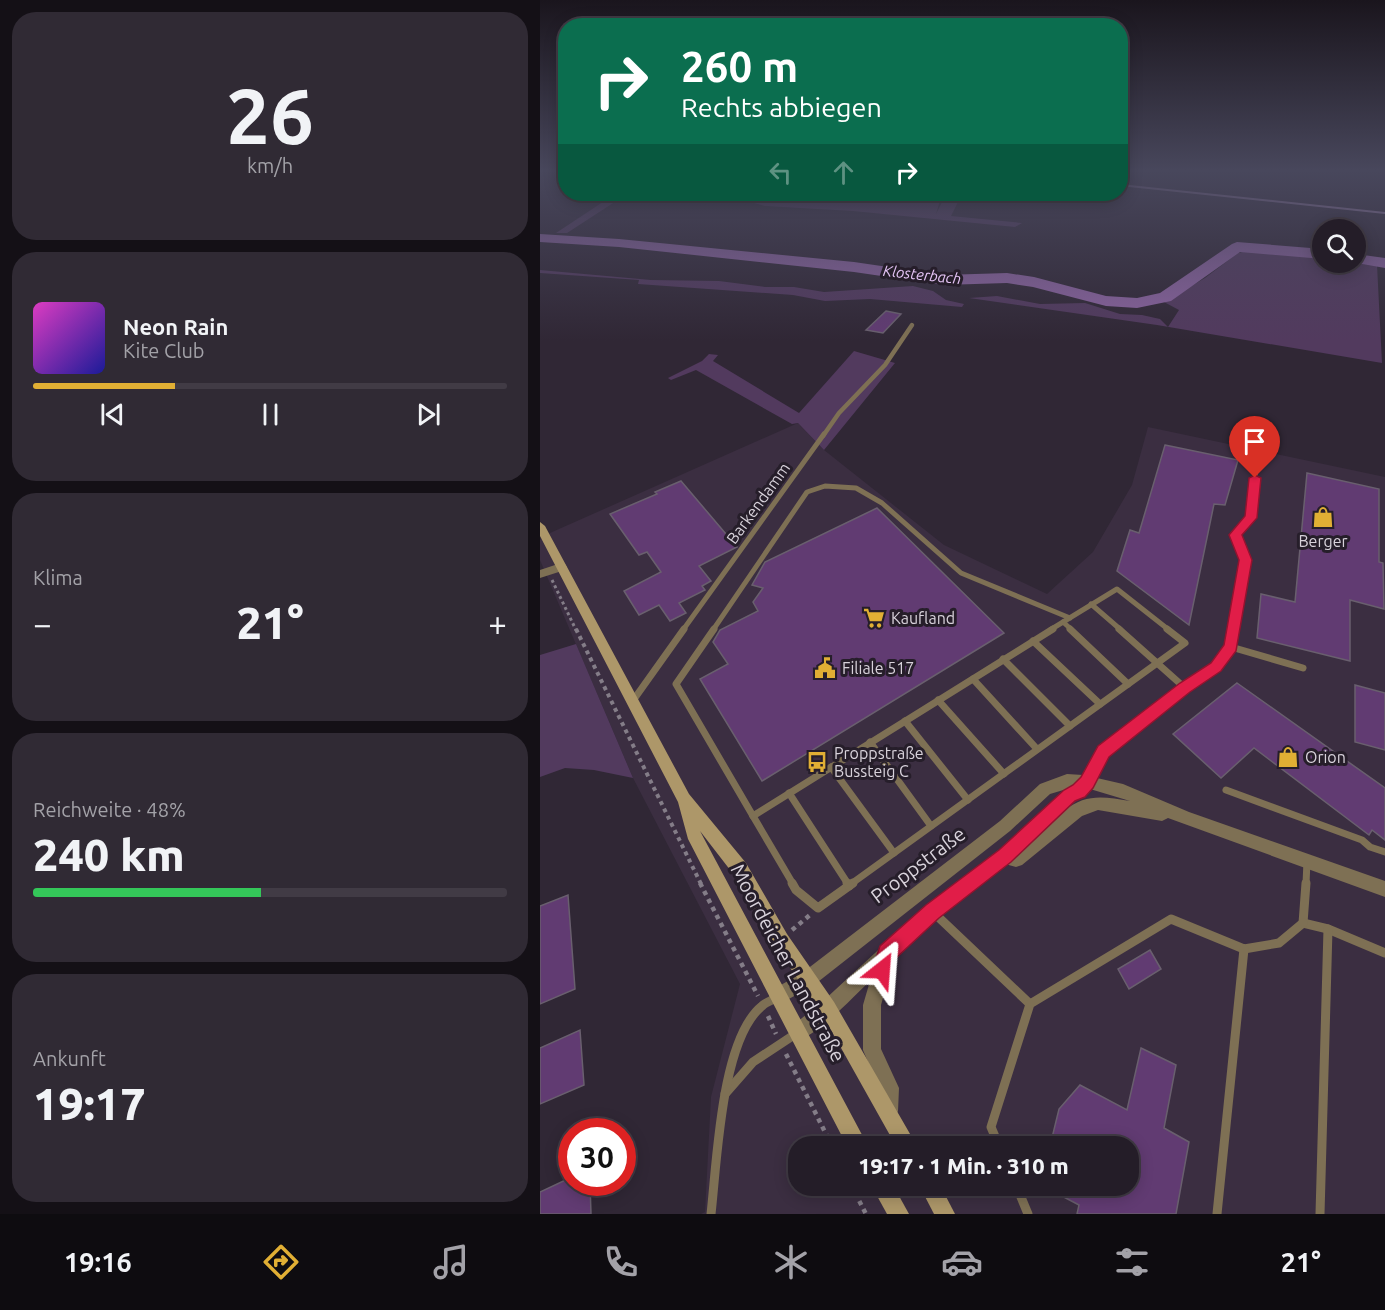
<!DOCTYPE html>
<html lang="de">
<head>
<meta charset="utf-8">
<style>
	:root { --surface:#241d28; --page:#302a34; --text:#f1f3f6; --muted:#a3a2a8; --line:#413b45; --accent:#e1af34 }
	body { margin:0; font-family:Ubuntu,sans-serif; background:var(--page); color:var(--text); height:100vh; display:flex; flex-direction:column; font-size:22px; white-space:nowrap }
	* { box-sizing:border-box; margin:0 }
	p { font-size:20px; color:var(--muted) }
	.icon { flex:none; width:33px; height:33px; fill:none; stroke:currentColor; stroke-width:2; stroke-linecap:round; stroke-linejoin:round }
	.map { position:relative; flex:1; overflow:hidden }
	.sheet { display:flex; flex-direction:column; gap:12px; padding:12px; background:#141016; width:540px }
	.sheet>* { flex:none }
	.banner { position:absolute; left:18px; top:18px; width:570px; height:183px; border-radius:24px; box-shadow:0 3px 15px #0003,0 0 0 2px var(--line); background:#0b6e4f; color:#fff; overflow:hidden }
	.tools { position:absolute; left:772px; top:219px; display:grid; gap:12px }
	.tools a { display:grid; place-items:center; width:54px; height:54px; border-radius:50%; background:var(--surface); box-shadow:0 3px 15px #0003,0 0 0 2px var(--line); font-size:30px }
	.speed { position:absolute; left:18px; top:1118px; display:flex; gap:12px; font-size:30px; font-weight:700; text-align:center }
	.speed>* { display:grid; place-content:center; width:78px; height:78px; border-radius:50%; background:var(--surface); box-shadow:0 3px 15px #0003,0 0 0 2px var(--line); line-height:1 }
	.speed .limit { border:9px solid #d22; background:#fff; color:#111 }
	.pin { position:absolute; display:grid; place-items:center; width:51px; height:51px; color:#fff; margin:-62px -26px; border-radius:50% 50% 50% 0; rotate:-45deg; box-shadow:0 0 6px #0007 }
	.pin .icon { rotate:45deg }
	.me { position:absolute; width:66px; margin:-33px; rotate:28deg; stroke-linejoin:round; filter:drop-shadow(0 0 4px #0008) }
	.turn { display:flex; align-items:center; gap:21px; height:126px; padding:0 24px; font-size:27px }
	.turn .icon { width:78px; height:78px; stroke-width:2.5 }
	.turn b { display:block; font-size:42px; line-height:51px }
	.lanes { display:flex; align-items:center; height:57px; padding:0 24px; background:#0003; justify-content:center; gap:30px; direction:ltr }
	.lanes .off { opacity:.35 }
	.big { font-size:45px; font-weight:800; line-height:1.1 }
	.sheet .card { flex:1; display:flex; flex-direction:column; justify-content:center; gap:9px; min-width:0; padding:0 21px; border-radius:24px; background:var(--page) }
	.sheet .dial { align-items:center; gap:0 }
	.dial b { font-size:78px; line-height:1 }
	.song { display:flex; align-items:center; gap:18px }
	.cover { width:72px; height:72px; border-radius:9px; background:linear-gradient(135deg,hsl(310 70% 55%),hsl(240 70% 35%)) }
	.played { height:6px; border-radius:3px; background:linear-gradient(90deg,var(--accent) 30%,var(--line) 30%) }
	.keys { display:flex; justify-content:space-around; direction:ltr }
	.heat { display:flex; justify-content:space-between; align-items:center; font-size:33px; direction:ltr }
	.charge { height:9px; border-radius:4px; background:linear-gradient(90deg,#34c759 48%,var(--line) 0) }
	.trip { position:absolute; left:248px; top:1136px; width:351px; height:60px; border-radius:24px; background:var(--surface); box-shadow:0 3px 15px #0003,0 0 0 2px var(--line); font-weight:800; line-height:60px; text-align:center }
	.menu { display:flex; height:96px; justify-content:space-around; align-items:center; background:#0e0c10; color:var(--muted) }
	.menu .icon { width:42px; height:42px }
	.menu .active { color:var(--accent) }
	.menu b { font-size:27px; color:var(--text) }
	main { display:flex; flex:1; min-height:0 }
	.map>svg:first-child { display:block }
	.built { fill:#3b2e41; fill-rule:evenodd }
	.green { fill:#523a5e }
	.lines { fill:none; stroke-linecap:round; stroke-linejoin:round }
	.stream { stroke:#a184b0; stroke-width:2 }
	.river { fill:#8a639e; fill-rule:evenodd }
	.building { fill:#613b72; stroke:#695f6e; stroke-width:1.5 }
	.path-far2 { stroke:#847d88; stroke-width:3; stroke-dasharray:3 3; stroke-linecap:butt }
	.path-far1 { stroke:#847d88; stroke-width:4; stroke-dasharray:4 4; stroke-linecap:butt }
	.path { stroke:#847d88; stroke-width:4.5; stroke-dasharray:4.5 4.5; stroke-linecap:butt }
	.lane-far3 { stroke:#7e7054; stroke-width:4.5 }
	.lane-far2 { stroke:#7e7054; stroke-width:5 }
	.lane-far1 { stroke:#7e7054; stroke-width:7 }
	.lane { stroke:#7e7054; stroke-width:9 }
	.street { fill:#7e7054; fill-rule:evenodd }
	.secondary { fill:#ad9769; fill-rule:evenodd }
	.route { fill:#e11d48; stroke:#92132f; stroke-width:1.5 }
	.labels { text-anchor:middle; stroke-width:6; stroke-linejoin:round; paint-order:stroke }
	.far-water-label { font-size:15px; font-style:italic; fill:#e6c5f7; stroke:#261e2a }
	.street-label { font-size:16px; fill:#d8d2db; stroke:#261e2a }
	.poi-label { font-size:16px; fill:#d8d2db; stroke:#261e2a; text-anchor:start }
	.near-street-label { font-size:20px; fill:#d8d2db; stroke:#261e2a }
</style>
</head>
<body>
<main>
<section class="sheet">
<div class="card dial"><b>26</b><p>km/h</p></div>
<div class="card">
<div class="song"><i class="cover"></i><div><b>Neon Rain</b><p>Kite Club</p></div></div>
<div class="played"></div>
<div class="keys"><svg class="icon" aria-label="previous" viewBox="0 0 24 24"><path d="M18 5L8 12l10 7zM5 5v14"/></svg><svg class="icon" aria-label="pause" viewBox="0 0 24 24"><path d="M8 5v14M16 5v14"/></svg><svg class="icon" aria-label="next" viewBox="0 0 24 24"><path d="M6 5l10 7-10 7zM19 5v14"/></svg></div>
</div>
<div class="card"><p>Klima</p>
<div class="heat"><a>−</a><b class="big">21°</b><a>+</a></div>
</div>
<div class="card"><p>Reichweite · 48%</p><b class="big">240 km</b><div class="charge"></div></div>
<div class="card"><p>Ankunft</p><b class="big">19:17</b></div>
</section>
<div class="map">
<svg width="845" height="1214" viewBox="0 0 845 1214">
	<rect width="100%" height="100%" fill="#302735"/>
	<path class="built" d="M 258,423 L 284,450 L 404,545 L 507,594 L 553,552 L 592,485 L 608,427 L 845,477 L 845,1214 L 161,1214 L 165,1212 L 171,1097 L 200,984 L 93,778 L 0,560 L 0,540 L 10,533 ZM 258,1146 L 588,1146 L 588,1185 L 258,1185 Z"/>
	<g class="green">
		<path d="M 75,194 L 87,194 L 27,233 L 16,233 Z"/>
		<path d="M 182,194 L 402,194 L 396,214 L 406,194 L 422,194 L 411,216 L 482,223 L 475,227 L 313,211 L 225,206 Z"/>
		<path d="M 707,251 L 777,255 L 783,256 L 783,262 L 816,262 L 837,265 L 842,363 L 617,325 L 429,298 L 457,296 L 500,304 L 545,303 L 580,314 L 602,315 L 620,319 L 628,327 L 639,310 L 624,302 L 665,278 L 698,253 Z"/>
		<path d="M 0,270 L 111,280 L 179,281 L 225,287 L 254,287 L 284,292 L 373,286 L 393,291 L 406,300 L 424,304 L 422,307 L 330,299 L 285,301 L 253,295 L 98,284 L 99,280 L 0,273 Z"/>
		<path d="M 314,351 L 355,363 L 284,450 L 258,423 L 252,424 L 156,370 L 131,380 L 128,378 L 162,361 L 169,354 L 178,355 L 173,361 L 259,413 Z"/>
		<path d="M 36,644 L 93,778 L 54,770 L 25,768 L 0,777 L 0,655 Z"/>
	</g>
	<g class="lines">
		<path class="stream" d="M 580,185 L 845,213"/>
		<g class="river">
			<path d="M 0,234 L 79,239 L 314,262 L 403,275 L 467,273 L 494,277 L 566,296 L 597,298 L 620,293 L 692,244 L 697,242 L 783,249 L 783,259 L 700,252 L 631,301 L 597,308 L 566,306 L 493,287 L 467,283 L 403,285 L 314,272 L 79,247 L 0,242 Z"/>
			<path d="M 816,254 L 845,258 L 845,268 L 811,262 L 816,262 Z"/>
		</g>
	</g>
	<g class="building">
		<path d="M 346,311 L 361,314 L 343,333 L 326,330 Z"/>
		<path d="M 625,445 L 698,460 L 685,505 L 674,504 L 649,625 L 577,571 L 590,530 L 599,533 Z"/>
		<path d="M 767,473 L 839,489 L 839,562 L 843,563 L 844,609 L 810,600 L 810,661 L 717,638 L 721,594 L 755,602 Z"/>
		<path d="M 141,481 L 197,547 L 159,566 L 171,581 L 162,586 L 165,590 L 139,603 L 146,613 L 130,621 L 119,605 L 99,615 L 84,591 L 121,572 L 107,552 L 99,555 L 70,514 L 117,494 L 115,492 Z"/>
		<path d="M 337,508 L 464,633 L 222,781 L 160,679 L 188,664 L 173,642 L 180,630 L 218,611 L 213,602 L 223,588 L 212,585 L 225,562 Z"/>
		<path d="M 697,683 L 845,788 L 845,840 L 832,830 L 829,835 L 714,748 L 681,778 L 633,734 Z"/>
		<path d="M 815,685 L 845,693 L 845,750 L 815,742 Z"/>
		<path d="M 28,895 L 35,989 L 0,1004 L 0,906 Z"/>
		<path d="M 610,950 L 621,969 L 589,989 L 578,969 Z"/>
		<path d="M 40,1030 L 44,1085 L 0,1104 L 0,1048 Z"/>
		<path d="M 601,1048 L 636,1065 L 624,1128 L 649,1142 L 636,1214 L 537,1214 L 539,1205 L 501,1185 L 588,1185 L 588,1146 L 510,1146 L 519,1109 L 540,1085 L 587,1110 Z"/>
		<path d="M 32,1177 L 32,1182 L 50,1182 L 51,1214 L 0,1214 L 0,1192 Z"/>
	</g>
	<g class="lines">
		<path class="path-far2" d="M 12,580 L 36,630"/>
		<path class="path-far1" d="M 36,629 L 161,884"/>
		<g class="path">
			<path d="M 160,883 L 218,996"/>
			<path d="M 252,930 L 270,915"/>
			<path d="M 228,1016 L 236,1034"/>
			<path d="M 246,1054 L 292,1146"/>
			<path d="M 311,1185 L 326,1214"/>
		</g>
		<path class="lane-far3" d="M 283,436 L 299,413 L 345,365 L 372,325"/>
		<g class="lane-far2">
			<path d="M 695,535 L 711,517 L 717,459"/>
			<path d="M 551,604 L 581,630"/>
			<path d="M 523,622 L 532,630"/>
			<path d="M 143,630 L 284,434"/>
			<path d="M 173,630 L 267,492 L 285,486 L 316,488 L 342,503 L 421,573 L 530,618"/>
			<path d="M 510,630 L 577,589 L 629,630"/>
		</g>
		<g class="lane-far1">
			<path d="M 174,629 L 136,684 L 213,816"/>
			<path d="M 530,629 L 588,684"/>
			<path d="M 579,629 L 645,688"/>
			<path d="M 493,641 L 560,704"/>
			<path d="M 691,647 L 763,668"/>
			<path d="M 463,659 L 530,726"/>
			<path d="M 433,679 L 497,749"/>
			<path d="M 398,700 L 464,774"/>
			<path d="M 92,702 L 144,629"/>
			<path d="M 365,721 L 428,800"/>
			<path d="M 330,742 L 391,826"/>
			<path d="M 291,767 L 354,853"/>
			<path d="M 686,790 L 822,840 L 830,847 L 845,852"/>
			<path d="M 249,793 L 308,884"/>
			<path d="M 213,816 L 253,884"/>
			<path d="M 213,816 L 513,629"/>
			<path d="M 311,884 L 645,643 L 627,629"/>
			<path d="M 766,884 L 767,861"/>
		</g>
		<g class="lane">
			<path d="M 252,883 L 256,890 L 278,908 L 313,883"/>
			<path d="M 307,883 L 309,886"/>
			<path d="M 393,912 L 490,1004"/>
			<path d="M 763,923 L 788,929 L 845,953"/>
			<path d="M 763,923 L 766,883"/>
			<path d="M 185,1094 L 213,1062 L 257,1033"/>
			<path d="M 459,1146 L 451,1127 L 490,1004 L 631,919 L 704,949 L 739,943 L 763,923"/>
			<path d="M 476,1185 L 488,1214"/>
			<path d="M 171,1214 C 177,1162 181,1039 222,1006 C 226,1002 233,1000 238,997"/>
			<path d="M 677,1214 L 704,949"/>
			<path d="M 780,1214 L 788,929"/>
		</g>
		<g class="street">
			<path d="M 695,531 L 700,535 L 711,560 L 695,651 L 681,671 L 650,692 L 569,756 L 557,778 L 583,784 L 649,812 L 845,881 L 845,897 L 628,818 L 622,821 L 558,810 L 542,816 L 482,865 L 476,867 L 465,864 L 399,917 L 354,958 L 341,1005 L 341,1049 L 359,1088 L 358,1111 L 355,1118 L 348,1121 L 341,1118 L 338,1111 L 339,1088 L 323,1050 L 323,1005 L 330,981 C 311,999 282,1031 258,1041 L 252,1038 L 249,1032 L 252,1026 L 282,1002 L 387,905 L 481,833 L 525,790 L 530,788 L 510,794 L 470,831 L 274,985 L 238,1005 L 232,1002 L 229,996 L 232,990 L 262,973 L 460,821 L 500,784 L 527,774 L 543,775 L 559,746 L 640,684 L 671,663 L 685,646 L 699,560 L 690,535 ZM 550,789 L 590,801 C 564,797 546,793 524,811 Z"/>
			<path d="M 21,563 L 25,564 L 27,567 L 25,570 L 0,578 L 0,570 Z"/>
		</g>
		<g class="secondary">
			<path d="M 0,522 L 5,526 L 149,794 L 206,863 L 247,934 L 294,1002 L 377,1146 L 356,1146 L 282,1014 L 235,946 L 194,875 L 160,831 L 328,1146 L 307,1146 L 148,839 L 138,802 L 0,536 Z"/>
			<path d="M 331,1185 L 353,1185 L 369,1214 L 347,1214 Z"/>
			<path d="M 379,1185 L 400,1185 L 415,1214 L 394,1214 Z"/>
		</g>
	</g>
	<linearGradient id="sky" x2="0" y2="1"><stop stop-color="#1a151d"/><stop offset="0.5" stop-color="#48475c"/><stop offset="1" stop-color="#48475c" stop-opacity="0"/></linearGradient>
	<rect width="845" height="341" fill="url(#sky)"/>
	<path class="route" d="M 715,475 L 721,478 L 717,518 L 702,535 L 712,560 L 696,651 L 681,671 L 650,692 L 569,757 L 553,788 L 545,797 L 535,801 L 471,862 L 399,918 L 355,959 L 349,977 L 342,980 L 335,977 L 332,970 L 340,946 L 386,905 L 459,850 L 524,790 L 533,785 L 541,777 L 558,746 L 640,683 L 671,663 L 684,645 L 699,560 L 689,535 L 705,516 L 709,478 Z"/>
	<defs>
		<symbol id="shop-bare" viewBox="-9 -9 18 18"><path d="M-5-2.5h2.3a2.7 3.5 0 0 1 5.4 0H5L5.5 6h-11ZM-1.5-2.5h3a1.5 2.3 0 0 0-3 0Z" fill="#e1af34" stroke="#261e2a" stroke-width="2.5" paint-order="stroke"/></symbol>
		<symbol id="supermarket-bare" viewBox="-9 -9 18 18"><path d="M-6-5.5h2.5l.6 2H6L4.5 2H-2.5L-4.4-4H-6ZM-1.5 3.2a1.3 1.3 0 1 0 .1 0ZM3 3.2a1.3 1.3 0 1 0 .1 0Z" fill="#e1af34" stroke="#261e2a" stroke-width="2.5" paint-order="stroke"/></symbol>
		<symbol id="civic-bare" viewBox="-9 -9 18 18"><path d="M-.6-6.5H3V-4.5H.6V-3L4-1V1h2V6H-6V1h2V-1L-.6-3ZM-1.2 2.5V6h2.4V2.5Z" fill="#e1af34" stroke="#261e2a" stroke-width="2.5" paint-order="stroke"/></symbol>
		<symbol id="bus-bare" viewBox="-9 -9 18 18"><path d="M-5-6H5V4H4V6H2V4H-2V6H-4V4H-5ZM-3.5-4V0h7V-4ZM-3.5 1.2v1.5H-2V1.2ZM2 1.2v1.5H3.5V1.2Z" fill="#e1af34" stroke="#261e2a" stroke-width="2.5" paint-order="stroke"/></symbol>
	</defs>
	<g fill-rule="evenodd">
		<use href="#shop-bare" x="768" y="502" width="30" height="30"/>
		<use href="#supermarket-bare" x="319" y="603" width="30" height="30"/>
		<use href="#civic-bare" x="270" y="653" width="30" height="30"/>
		<use href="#shop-bare" x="733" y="742" width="30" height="30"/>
		<use href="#bus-bare" x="262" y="747" width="30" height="30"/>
	</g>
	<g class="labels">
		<g class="far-water-label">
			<text transform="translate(382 275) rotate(6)" y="5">Klosterbach</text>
		</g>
		<g class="street-label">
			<text transform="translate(218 503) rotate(-54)" y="6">Barkendamm</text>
		</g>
		<g class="poi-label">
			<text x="783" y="547" text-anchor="middle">Berger</text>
			<text x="351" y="624">Kaufland</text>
			<text x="302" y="674">Filiale 517</text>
			<text x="294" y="759">Proppstraße<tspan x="294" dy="18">Bussteig C</tspan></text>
			<text x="765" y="763">Orion</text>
		</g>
		<g class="near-street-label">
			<text transform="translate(378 865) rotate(-37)" y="7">Proppstraße</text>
			<text transform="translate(248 963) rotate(62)" y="7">Moordeicher Landstraße</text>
		</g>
	</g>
</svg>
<div class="tools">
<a><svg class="icon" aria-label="search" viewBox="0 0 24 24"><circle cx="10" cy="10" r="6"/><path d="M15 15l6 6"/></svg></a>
</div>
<div class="speed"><div class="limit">30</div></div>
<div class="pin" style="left:715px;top:478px;background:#d93025"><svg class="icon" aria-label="arrive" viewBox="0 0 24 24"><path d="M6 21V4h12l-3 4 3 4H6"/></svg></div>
<svg class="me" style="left:342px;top:970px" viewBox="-20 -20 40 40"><path d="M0-17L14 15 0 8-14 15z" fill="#e11d48" stroke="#fff" stroke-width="4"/></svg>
<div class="trip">19:17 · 1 Min. · 310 m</div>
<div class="banner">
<div class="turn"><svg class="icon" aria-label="right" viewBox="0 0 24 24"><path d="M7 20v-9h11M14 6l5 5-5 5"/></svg><div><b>260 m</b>Rechts abbiegen</div></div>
<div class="lanes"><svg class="icon off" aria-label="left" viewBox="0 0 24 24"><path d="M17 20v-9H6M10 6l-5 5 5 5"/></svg><svg class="icon off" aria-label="ahead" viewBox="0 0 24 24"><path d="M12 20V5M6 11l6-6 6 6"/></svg><svg class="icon" aria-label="right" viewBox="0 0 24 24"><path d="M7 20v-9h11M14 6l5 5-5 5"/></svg></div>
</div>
</div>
</main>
<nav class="menu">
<b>19:16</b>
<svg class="icon active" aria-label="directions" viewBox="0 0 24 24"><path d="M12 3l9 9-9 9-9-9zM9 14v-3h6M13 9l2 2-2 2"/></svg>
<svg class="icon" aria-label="music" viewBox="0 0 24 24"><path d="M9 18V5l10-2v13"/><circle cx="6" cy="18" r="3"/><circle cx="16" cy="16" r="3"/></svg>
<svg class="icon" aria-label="phone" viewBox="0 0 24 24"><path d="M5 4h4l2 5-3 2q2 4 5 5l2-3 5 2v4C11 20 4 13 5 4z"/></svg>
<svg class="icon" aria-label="climate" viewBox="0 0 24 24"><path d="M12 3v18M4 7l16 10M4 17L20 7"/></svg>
<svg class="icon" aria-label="car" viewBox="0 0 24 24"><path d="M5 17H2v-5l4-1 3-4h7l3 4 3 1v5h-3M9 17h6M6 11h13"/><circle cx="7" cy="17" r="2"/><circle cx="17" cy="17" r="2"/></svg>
<svg class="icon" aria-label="filters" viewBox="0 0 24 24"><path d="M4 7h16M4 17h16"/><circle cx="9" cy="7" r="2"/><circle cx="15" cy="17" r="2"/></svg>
<b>21°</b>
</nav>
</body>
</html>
